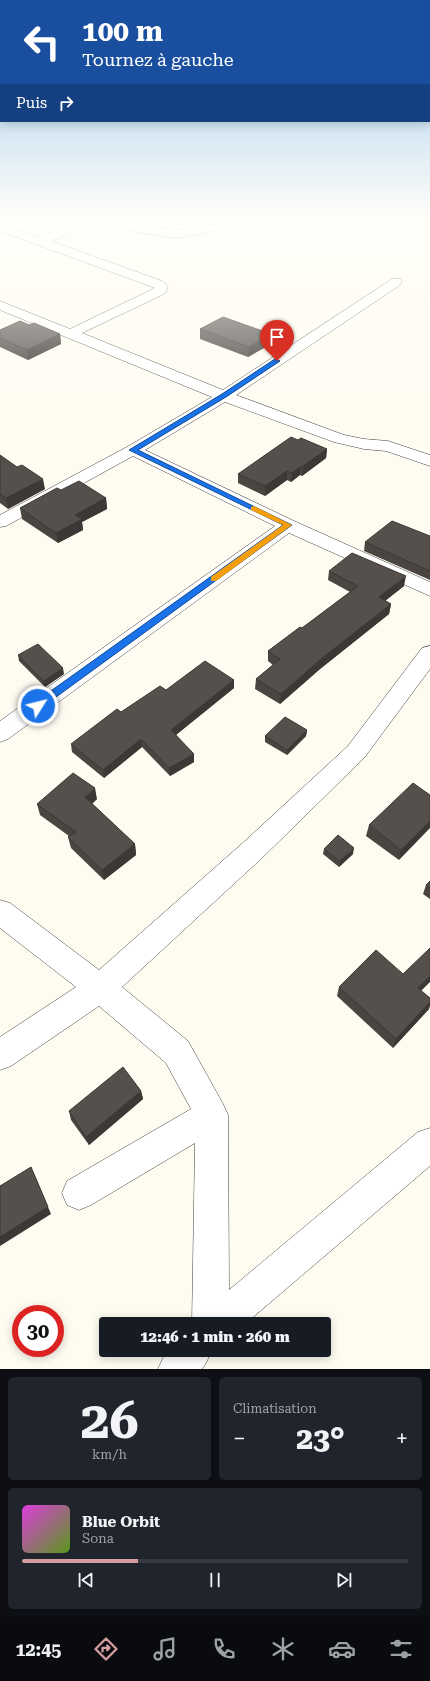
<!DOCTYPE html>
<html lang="fr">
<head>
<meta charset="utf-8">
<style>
	:root { --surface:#171b24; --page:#20242c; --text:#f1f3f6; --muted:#9ea1a6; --line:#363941; --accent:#d49d9f }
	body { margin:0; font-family:"Roboto Serif",serif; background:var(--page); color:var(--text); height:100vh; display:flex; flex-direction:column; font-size:15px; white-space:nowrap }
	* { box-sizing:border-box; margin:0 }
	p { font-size:13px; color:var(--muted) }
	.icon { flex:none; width:22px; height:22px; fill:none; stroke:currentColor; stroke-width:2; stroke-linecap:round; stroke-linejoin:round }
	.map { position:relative; height:1369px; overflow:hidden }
	.drawer { display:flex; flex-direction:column; gap:8px; padding:8px; background:#0d0f14; flex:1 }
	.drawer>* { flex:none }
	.hud { position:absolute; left:0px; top:0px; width:430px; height:122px; box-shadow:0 2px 10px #0003; background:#1a4fa0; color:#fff; overflow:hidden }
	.speed { position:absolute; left:12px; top:1305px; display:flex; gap:8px; font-size:20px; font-weight:700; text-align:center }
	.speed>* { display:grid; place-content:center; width:52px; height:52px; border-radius:50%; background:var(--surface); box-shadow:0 2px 10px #0003; line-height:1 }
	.speed .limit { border:6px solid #d22; background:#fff; color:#111 }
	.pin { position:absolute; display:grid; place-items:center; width:34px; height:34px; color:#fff; margin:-41px -17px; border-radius:50% 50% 50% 0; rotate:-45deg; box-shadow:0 0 4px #0007 }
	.pin .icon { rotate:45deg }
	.me { position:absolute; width:44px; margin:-22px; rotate:54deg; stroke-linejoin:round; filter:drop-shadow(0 0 3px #0008) }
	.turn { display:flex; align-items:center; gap:14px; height:84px; padding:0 16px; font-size:18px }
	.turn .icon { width:52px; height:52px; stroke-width:2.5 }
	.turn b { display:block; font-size:28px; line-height:34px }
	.then { display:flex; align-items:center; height:38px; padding:0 16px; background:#0003; gap:8px; font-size:15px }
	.big { font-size:30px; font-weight:800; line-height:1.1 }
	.drawer .card { flex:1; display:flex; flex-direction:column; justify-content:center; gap:6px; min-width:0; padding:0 14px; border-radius:6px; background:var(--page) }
	.drawer .dial { align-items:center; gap:0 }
	.dial b { font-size:52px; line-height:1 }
	.song { display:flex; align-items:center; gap:12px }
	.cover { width:48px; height:48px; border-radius:6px; background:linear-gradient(135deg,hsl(300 70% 55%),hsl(90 70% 35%)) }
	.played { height:4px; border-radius:2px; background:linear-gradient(90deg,var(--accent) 30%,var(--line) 30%) }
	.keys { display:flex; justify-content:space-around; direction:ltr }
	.heat { display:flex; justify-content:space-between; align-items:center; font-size:22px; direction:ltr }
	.drawer .tiles { flex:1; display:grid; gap:8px; grid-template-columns:1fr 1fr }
	.card:last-child { grid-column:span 2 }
	.trip { position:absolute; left:99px; top:1317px; width:232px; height:40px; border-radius:4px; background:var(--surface); box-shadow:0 2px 10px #0003; font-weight:800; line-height:40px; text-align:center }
	.menu { display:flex; height:64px; justify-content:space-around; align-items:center; background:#090b0e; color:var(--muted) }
	.menu .icon { width:28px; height:28px }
	.menu .current { color:var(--accent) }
	.menu b { font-size:18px; color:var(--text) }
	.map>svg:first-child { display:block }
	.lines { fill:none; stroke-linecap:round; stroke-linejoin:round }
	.street-casing { stroke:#414141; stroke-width:1 }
	.street { fill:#fff; fill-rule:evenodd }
	.wall { fill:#4a4541 }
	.shaded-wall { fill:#3c3835 }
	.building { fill:#56504c; stroke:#3c3835 }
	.route { fill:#1a73e8; stroke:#114b97 }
	.slow { fill:#f59e0b }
</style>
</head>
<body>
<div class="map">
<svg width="430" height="1369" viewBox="0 0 430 1369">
	<rect width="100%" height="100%" fill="#fefcf1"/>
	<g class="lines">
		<defs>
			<g id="street">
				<path d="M 91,218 L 110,218 L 155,228 L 183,230 L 207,226 L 227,218 L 241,218 L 240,220 L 214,231 L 183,237 L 169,237 L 141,233 L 100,222 L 51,241 L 162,281 L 168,286 L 166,292 L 162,295 L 82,333 L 223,390 L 392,279 L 400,279 L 402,282 L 400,285 L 236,395 L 344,435 L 364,439 L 388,441 L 430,455 L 430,466 L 386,451 L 364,449 L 334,442 L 225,402 L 145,450 L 294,521 L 430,582 L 430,596 L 289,533 L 8,739 L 0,742 L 0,721 L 275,526 L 133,456 L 6,526 L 0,527 L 0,515 L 127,447 L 212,397 L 0,310 L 0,301 L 70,329 L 155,288 L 0,231 L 0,224 L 40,237 Z"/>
				<path d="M 430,646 L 430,669 L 364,758 L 263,857 L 122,987 L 188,1041 L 223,1104 L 228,1115 L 229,1290 L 418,1132 L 430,1128 L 430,1166 L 245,1324 L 192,1324 L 195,1143 L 91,1205 L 79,1210 L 67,1205 L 62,1193 L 67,1181 L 191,1109 L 166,1063 L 99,1006 L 11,1066 L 0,1070 L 0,1037 L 76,987 L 0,928 L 0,900 L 10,903 L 99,970 L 245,841 L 348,746 L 422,648 Z"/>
				<path d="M 168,1350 L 212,1350 L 206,1363 L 202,1369 L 158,1369 L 164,1356 Z"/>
			</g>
		</defs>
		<use href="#street" class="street-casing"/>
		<use href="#street" class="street"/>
	</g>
	<g class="wall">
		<path d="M 29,325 L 60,334 L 61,344 L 28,360 L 0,347 L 0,330 Z"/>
		<path d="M 200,329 L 271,334 L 271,344 L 248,357 L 200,339 Z"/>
		<path d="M 298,440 L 327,449 L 326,458 L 302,476 L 300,475 L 291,482 L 287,480 L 265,496 L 238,483 L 238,474 Z"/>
		<path d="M 0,455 L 45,489 L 8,509 L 0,503 Z"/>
		<path d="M 61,490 L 106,498 L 107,509 L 82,522 L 83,530 L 58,543 L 22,519 L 20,508 Z"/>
		<path d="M 430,536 L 430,580 L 364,551 L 365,542 Z"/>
		<path d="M 329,571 L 404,586 L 385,601 L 391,604 L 389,614 L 320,669 L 280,704 L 255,689 L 256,679 L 273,665 L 268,661 L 268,651 L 302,628 L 350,592 L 328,580 Z"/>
		<path d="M 18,655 L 64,674 L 45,687 L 19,661 Z"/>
		<path d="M 234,680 L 234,688 L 176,735 L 194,762 L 170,776 L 142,747 L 104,778 L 72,752 L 71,744 L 166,690 Z"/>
		<path d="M 307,730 L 306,736 L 287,755 L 265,742 L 265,736 Z"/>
		<path d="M 430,795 L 399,860 L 366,836 L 369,825 Z"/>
		<path d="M 97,799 L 92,804 L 135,844 L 136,855 L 104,880 L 71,848 L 68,837 L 69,836 L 40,815 L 37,804 Z"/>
		<path d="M 324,849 L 353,854 L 339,867 L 323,854 Z"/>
		<path d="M 430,881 L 430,899 L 423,894 L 426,885 Z"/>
		<path d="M 339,987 L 421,991 L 429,1009 L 393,1048 L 337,996 Z"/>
		<path d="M 141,1091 L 143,1099 L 89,1145 L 71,1120 L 69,1111 Z"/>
	</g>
	<g class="shaded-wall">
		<path d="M 60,334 L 61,344 L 28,360 L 27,350 Z"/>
		<path d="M 271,334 L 271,344 L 248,357 L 249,347 Z"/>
		<path d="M 327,449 L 326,458 L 302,476 L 303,466 Z"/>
		<path d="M 301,466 L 300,475 L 291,482 L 292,473 Z"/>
		<path d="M 287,471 L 287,480 L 265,496 L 265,486 Z"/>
		<path d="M 43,479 L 45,489 L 8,509 L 6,498 Z"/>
		<path d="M 106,498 L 107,509 L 82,522 L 83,530 L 58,543 L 56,533 L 75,515 Z"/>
		<path d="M 406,576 L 404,586 L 377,607 L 379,597 Z"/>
		<path d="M 391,604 L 389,614 L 320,669 L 280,704 L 281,694 L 321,659 Z"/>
		<path d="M 63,668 L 64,674 L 45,687 L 44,681 Z"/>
		<path d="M 234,680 L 234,688 L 172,738 L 171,730 Z"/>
		<path d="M 307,730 L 306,736 L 287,755 L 287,750 Z"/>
		<path d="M 141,739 L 142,747 L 104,778 L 103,770 Z"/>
		<path d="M 194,754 L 194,762 L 170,776 L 169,768 Z"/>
		<path d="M 95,788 L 97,799 L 87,808 L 85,797 Z"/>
		<path d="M 430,821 L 430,828 L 399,860 L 401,850 Z"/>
		<path d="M 135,844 L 136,855 L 104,880 L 102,870 Z"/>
		<path d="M 354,848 L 353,854 L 339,867 L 340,861 Z"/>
		<path d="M 430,976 L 430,982 L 415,997 L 418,988 Z"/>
		<path d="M 430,1002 L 430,1006 L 429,1009 L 393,1048 L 396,1039 Z"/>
		<path d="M 141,1091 L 143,1099 L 89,1145 L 86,1137 Z"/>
		<path d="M 31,1167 L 51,1214 L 0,1246 L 0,1237 Z"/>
	</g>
	<g class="building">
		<path d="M 223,317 L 271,334 L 249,347 L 200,329 Z"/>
		<path d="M 20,321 L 29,325 L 34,323 L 60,334 L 27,350 L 0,338 L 0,330 Z"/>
		<path d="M 291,437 L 298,440 L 301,438 L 327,449 L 303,466 L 301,466 L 292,473 L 287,471 L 265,486 L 238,474 Z"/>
		<path d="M 0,455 L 17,467 L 22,465 L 43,479 L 6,498 L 0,494 Z"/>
		<path d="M 79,481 L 106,498 L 75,515 L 82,519 L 56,533 L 20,508 L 57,488 L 61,490 Z"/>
		<path d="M 392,521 L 430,536 L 430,571 L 365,542 Z"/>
		<path d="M 352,553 L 406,576 L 379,597 L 391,604 L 321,659 L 281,694 L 256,679 L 280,659 L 268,651 L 300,627 L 302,628 L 358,586 L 329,571 Z"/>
		<path d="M 38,644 L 63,668 L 44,681 L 18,655 Z"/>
		<path d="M 205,661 L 234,680 L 171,730 L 194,754 L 169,768 L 141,739 L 103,770 L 71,744 L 117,709 L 121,712 L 160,686 L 166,690 Z"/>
		<path d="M 285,717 L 307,730 L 287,750 L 265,736 Z"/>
		<path d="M 73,773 L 95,788 L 85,797 L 135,844 L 102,870 L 68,837 L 76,832 L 37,804 Z"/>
		<path d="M 413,783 L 430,795 L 430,821 L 401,850 L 369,825 Z"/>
		<path d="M 338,835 L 354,848 L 340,861 L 324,849 Z"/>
		<path d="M 430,881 L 430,888 L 426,885 Z"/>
		<path d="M 430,948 L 430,976 L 418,988 L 430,998 L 430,1002 L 396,1039 L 339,987 L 376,950 L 403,974 Z"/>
		<path d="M 123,1067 L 141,1091 L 86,1137 L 69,1111 Z"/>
		<path d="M 31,1167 L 48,1207 L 0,1237 L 0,1186 Z"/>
	</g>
	<linearGradient id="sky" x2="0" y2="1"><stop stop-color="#96c3eb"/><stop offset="0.53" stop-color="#fffef9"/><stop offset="1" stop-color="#fffef9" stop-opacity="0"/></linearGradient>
	<rect width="430" height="409" fill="url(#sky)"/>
	<path class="route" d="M 275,359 L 280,361 L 226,397 L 138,450 L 292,525 L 41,708 L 34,708 L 33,706 L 34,703 L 283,525 L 129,450 L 222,394 Z"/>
	<path class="slow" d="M 254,506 L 292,525 L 216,581 L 211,581 L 211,577 L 283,525 L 251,510 L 251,507 Z"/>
</svg>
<div class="speed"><div class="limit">30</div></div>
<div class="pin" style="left:277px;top:361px;background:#d93025"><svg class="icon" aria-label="arrive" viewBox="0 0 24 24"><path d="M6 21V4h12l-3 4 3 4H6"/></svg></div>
<svg class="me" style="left:38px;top:706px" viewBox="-20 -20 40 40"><circle r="17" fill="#1a73e8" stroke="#fff" stroke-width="3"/><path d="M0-11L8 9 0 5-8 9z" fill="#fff"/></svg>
<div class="trip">12:46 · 1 min · 260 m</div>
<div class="hud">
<div class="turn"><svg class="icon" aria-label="left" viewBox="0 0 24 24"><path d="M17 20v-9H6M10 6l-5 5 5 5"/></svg><div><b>100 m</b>Tournez à gauche</div></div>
<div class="then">Puis<svg class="icon" aria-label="right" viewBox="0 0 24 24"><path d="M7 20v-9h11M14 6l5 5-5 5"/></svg></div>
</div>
</div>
<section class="drawer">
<div class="tiles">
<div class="card dial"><b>26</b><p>km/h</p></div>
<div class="card"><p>Climatisation</p>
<div class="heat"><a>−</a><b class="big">23°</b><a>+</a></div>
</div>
<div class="card">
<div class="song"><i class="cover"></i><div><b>Blue Orbit</b><p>Sona</p></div></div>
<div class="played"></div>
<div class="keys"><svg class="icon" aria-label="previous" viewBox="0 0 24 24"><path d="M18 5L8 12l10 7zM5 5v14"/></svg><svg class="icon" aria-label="pause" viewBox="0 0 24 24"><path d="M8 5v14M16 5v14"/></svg><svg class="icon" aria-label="next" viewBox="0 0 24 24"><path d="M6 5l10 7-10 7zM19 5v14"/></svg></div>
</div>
</div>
</section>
<nav class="menu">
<b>12:45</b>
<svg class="icon current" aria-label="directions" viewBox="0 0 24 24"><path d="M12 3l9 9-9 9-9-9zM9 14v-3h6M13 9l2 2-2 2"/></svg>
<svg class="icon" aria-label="music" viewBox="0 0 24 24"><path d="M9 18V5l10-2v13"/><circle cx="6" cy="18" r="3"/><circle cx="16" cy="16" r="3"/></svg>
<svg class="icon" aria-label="phone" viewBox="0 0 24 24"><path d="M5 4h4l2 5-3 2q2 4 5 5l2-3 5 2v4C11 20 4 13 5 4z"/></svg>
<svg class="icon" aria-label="climate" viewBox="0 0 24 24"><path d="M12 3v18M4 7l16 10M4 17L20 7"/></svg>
<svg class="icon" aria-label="car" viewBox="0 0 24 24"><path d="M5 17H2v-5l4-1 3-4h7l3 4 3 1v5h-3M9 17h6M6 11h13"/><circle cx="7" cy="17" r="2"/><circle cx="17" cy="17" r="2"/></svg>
<svg class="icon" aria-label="filters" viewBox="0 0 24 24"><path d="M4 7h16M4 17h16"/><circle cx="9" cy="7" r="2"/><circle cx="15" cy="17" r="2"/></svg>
</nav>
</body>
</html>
